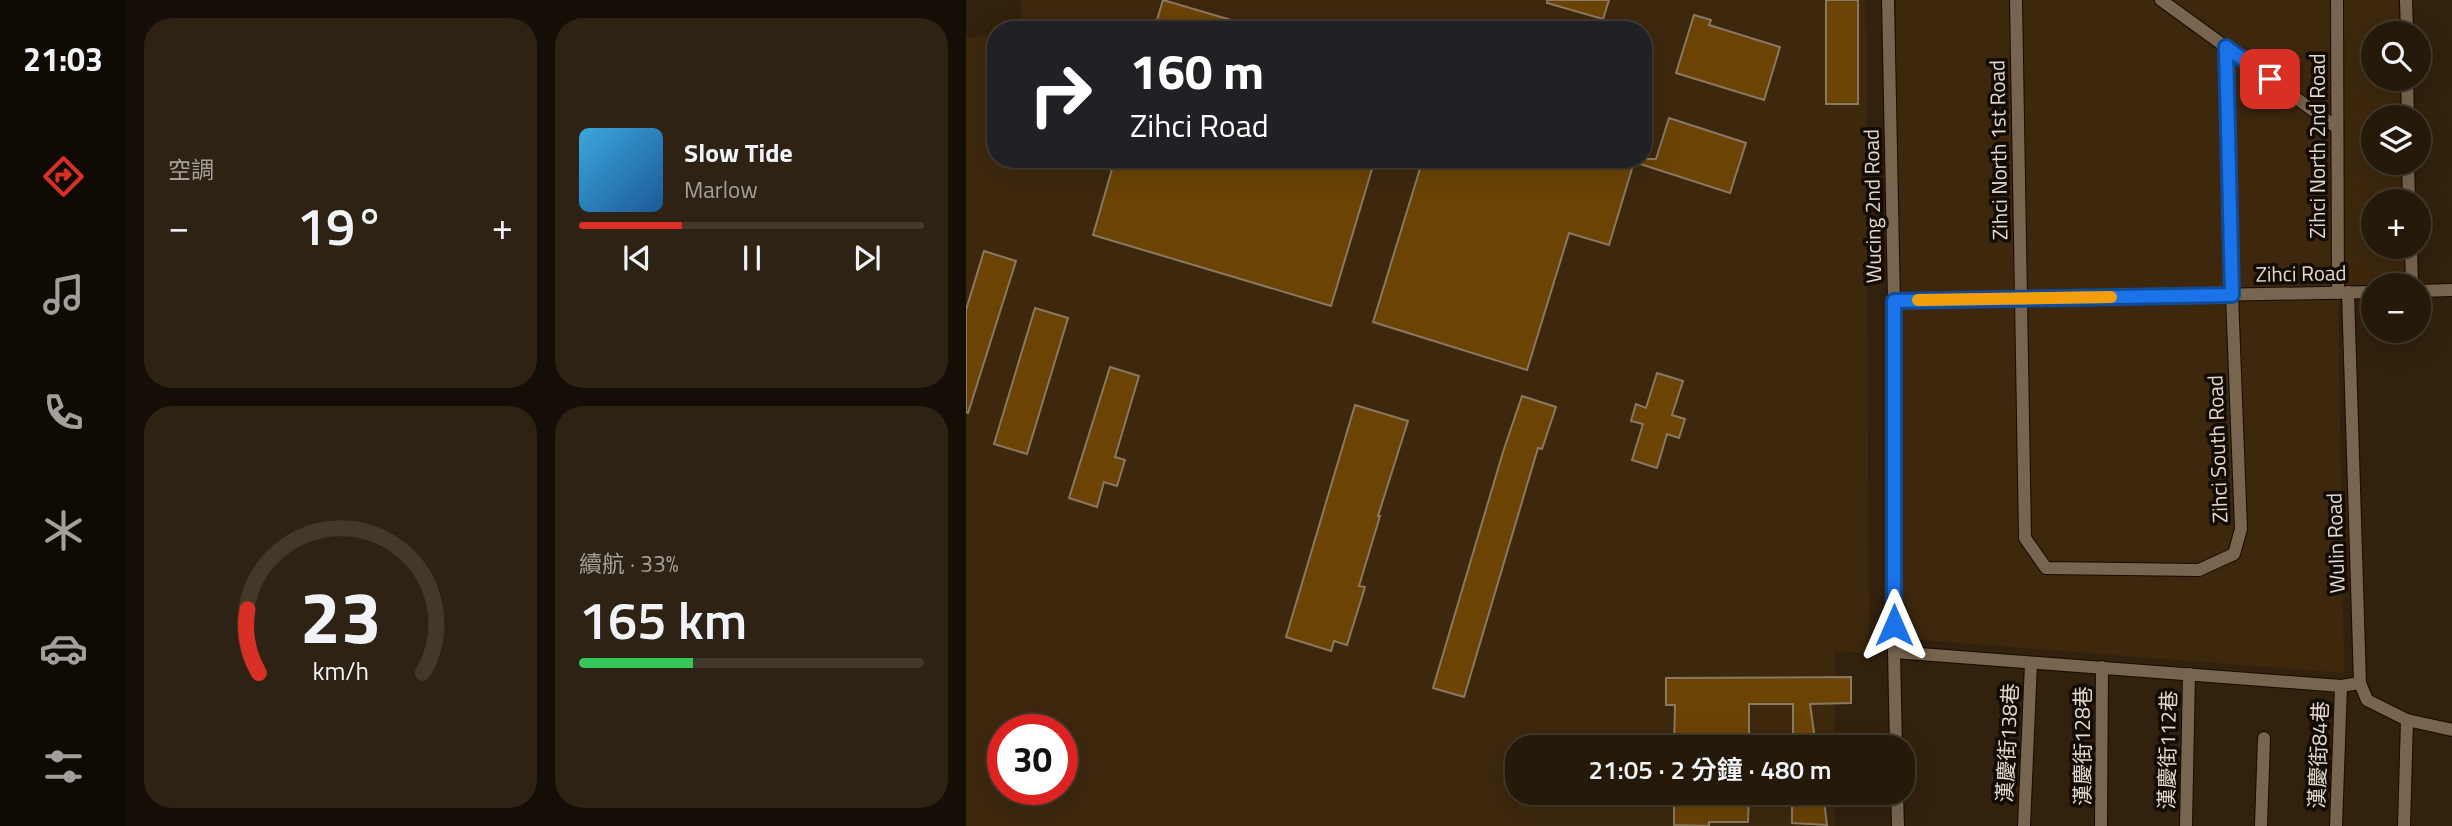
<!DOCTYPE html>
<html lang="zh-TW">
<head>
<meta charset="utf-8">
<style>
	:root { --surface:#25190a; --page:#2d2213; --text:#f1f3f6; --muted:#a3a09c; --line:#42382b; --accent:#d93025 }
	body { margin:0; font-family:"Titillium Web","Noto Sans TC",sans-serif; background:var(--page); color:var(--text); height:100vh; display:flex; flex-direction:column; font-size:26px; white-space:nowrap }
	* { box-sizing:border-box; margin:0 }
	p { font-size:23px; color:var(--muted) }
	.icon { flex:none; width:38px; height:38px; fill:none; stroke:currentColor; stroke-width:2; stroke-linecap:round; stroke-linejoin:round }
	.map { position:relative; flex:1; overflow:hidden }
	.details { display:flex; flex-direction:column; gap:18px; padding:18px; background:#140e06; width:840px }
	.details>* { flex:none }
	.hud { position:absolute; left:21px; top:21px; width:665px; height:147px; border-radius:28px; box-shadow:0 7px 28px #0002,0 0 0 2px var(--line); background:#202124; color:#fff; overflow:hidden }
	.buttons { position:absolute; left:1395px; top:21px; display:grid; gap:14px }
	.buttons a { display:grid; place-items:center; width:70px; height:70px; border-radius:50%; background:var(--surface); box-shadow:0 7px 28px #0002,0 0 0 2px var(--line); font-size:35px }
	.speed { position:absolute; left:21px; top:714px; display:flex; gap:14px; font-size:35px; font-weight:700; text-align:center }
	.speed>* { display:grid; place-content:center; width:91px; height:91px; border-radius:50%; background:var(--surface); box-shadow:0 7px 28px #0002,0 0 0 2px var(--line); line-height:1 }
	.speed .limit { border:10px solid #d22; background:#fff; color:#111 }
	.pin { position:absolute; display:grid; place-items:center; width:60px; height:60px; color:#fff; margin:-30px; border-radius:14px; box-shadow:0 4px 10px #0006 }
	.me { position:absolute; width:77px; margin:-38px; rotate:0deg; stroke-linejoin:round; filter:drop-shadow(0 0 5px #0008) }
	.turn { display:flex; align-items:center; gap:24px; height:147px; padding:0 28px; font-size:32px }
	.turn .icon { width:91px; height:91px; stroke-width:2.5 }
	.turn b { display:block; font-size:49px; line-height:60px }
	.big { font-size:52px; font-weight:600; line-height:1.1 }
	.details .widget { flex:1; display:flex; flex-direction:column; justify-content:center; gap:10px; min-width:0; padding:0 24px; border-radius:28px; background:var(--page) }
	.details .dial { align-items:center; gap:0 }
	.dial svg { height:182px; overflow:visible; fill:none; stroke:var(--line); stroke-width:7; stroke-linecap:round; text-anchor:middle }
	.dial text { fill:var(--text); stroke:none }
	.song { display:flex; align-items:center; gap:21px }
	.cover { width:84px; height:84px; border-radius:10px; background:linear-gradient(135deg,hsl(200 70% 55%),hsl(210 70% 35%)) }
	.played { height:7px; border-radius:4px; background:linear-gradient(90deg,var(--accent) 30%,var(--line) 30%) }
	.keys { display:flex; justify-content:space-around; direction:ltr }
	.heat { display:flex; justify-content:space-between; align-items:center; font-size:38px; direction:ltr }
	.charge { height:10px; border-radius:5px; background:linear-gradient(90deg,#34c759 33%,var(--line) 0) }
	.details .tiles { flex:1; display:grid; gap:18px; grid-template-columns:repeat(2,1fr) }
	.trip { position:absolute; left:539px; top:735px; width:410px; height:70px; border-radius:28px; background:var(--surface); box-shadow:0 7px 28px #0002,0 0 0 2px var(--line); font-weight:600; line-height:70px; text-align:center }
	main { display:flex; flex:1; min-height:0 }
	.tabs { display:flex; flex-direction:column; width:126px; justify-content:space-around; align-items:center; background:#0f0a04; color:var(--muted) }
	.tabs .icon { width:49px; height:49px }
	.tabs .current { color:var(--accent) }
	.tabs b { font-size:32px; color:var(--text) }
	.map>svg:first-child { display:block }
	.built { fill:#3d280e; fill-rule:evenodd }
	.building { fill:#6a4305; stroke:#8b7862; stroke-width:2 }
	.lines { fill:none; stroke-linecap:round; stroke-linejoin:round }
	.minor-casing { stroke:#180a00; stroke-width:14 }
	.minor { stroke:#77654f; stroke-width:12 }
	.route-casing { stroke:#114b97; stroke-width:18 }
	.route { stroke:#1a73e8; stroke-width:12 }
	.slow { stroke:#f59e0b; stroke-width:12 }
	.labels { text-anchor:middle; stroke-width:7; stroke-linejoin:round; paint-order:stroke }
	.street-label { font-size:21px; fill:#e3d8cc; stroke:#130c05 }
</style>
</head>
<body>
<main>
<nav class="tabs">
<b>21:03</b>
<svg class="icon current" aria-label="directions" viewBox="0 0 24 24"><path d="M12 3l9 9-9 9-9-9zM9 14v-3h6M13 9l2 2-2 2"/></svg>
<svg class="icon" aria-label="music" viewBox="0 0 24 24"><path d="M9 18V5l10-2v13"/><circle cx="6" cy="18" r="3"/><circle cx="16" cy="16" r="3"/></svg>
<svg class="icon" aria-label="phone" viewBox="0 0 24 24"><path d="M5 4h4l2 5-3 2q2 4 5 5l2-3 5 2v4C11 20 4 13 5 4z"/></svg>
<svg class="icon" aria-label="climate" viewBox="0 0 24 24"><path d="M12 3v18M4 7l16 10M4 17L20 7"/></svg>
<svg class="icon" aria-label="car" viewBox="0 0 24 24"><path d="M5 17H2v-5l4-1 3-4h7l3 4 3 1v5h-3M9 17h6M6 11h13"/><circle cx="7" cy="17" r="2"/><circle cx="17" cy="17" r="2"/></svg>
<svg class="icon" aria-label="filters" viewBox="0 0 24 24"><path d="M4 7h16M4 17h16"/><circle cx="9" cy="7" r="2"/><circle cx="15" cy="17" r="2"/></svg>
</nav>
<section class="details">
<div class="tiles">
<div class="widget"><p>空調</p>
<div class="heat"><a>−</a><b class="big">19°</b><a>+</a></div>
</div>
<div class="widget">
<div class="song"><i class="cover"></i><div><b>Slow Tide</b><p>Marlow</p></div></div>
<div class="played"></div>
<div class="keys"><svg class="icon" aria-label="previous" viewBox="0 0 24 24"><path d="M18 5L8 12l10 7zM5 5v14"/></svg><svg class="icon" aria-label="pause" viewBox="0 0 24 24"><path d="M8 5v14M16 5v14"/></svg><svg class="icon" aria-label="next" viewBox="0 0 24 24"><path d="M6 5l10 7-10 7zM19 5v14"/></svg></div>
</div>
<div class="widget dial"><svg viewBox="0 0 100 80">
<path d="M14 69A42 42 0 1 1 86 69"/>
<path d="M14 69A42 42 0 0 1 9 41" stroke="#d93025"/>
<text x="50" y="56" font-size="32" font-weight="700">23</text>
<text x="50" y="72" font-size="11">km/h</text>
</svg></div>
<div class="widget"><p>續航 · 33%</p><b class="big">165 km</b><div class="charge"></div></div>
</div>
</section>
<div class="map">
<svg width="1486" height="826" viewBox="0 0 1486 826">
	<rect width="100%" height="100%" fill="#31210d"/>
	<g class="built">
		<path d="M 55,0 L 900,0 L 903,653 L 869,651 L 869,747 L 551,747 L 551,793 L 869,793 L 869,826 L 0,826 L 0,37 L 30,36 L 30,159 L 677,159 L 677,30 L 56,30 ZM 37,730 L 96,730 L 96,789 L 37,789 Z"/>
		<path d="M 930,0 L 1432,0 L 1434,33 L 1407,33 L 1407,79 L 1435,79 L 1436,117 L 1407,117 L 1407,163 L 1438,163 L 1439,201 L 1407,201 L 1407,247 L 1440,247 L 1441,284 L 1372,286 L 1378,673 L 929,638 Z"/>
	</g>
	<g class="building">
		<path d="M 197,0 L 289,27 L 289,30 L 188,30 Z"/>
		<path d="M 581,0 L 643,0 L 637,19 L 581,3 Z"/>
		<rect x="860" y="0" width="32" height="104"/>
		<path d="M 728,15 L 745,20 L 743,25 L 814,47 L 798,100 L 710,73 Z"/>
		<path d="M 703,118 L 780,143 L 764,193 L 668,162 L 643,245 L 603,233 L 561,370 L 407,322 L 457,159 L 690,159 Z"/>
		<path d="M 149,159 L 409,159 L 365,306 L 127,235 Z"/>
		<path d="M 18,251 L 50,261 L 2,413 L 0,412 L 0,310 Z"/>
		<path d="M 69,308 L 102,318 L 61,454 L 28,444 Z"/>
		<path d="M 144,367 L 173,376 L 149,457 L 159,460 L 151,486 L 138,482 L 131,507 L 103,498 Z"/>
		<path d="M 691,373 L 717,381 L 706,415 L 719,419 L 713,438 L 701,434 L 691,468 L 666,460 L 677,424 L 665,421 L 670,404 L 680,408 Z"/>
		<path d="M 556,396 L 590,407 L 576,449 L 572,448 L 498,697 L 467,688 L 537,452 Z"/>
		<path d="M 389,405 L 442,421 L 412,516 L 414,516 L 393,586 L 399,587 L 381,645 L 368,641 L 365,651 L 320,637 Z"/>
		<path d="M 885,677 L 885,703 L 844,704 L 850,747 L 827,747 L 827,704 L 783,704 L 783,747 L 708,747 L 709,705 L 700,705 L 700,678 Z"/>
		<path d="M 708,793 L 783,793 L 782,822 L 743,822 L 743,826 L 708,825 Z"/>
		<path d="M 826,793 L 857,793 L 861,825 L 826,823 Z"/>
	</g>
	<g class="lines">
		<defs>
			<g id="minor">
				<path d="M 922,0 L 928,301 L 928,652 L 930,747"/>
				<path d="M 1050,0 L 1059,538 L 1080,568 L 1233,570 L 1268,554 L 1275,529 L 1266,295 L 1260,47"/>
				<path d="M 1195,0 L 1370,127"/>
				<path d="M 1371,0 L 1372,293"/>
				<path d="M 1440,0 L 1441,33"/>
				<path d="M 1441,79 L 1442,117"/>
				<path d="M 1442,163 L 1443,201"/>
				<path d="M 1445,247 L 1446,285"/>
				<path d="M 1452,291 L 1486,290"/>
				<path d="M 1382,292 L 1394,683 L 1401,700 L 1441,720 L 1486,730"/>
				<path d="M 928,301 L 1407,292"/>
				<path d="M 928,652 L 1375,686 L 1394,683"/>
				<path d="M 931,793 L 932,826"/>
				<path d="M 1058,826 L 1065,663"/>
				<path d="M 1135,826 L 1136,667"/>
				<path d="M 1220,826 L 1223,674"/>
				<path d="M 1295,826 L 1298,738"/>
				<path d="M 1370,826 L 1375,686"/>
				<path d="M 1438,826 L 1441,720"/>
			</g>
		</defs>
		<use href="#minor" class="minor-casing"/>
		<use href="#minor" class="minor"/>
	</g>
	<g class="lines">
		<defs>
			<path id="route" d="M 928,625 L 928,301 L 1266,295 L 1260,47 L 1304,79"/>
		</defs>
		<use href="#route" class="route-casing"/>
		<use href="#route" class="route"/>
		<path class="slow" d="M 952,300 L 1145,297"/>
	</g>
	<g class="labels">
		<g class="street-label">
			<text transform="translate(1352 146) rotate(-90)" y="7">Zihci North 2nd Road</text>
			<text transform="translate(1033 150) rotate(-91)" y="7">Zihci North 1st Road</text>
			<text transform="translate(907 206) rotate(-91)" y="7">Wucing 2nd Road</text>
			<text transform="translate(1335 274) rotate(-1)" y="7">Zihci Road</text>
			<text transform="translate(1252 449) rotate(-92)" y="7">Zihci South Road</text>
			<text transform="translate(1370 543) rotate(-92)" y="7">Wulin Road</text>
			<text transform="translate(1042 743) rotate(-87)" y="7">漢慶街138巷</text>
			<text transform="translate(1117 746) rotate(-90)" y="7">漢慶街128巷</text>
			<text transform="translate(1202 750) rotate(-89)" y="7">漢慶街112巷</text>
			<text transform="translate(1353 755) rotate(-88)" y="7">漢慶街84巷</text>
		</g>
	</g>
</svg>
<div class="buttons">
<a><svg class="icon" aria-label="search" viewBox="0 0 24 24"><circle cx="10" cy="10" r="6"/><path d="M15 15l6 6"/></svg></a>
<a><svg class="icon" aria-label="layers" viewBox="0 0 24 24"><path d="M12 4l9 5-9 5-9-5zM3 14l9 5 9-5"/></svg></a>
<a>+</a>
<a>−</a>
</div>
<div class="speed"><div class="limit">30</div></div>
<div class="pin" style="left:1304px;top:79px;background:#d93025"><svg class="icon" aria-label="arrive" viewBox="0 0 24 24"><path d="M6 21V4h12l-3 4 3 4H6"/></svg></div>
<svg class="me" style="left:928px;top:625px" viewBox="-20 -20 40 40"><path d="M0-17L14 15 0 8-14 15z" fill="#1a73e8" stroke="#fff" stroke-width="4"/></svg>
<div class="trip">21:05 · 2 分鐘 · 480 m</div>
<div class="hud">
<div class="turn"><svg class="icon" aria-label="right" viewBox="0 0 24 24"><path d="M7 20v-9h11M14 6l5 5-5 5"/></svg><div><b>160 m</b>Zihci Road</div></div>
</div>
</div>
</main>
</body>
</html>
